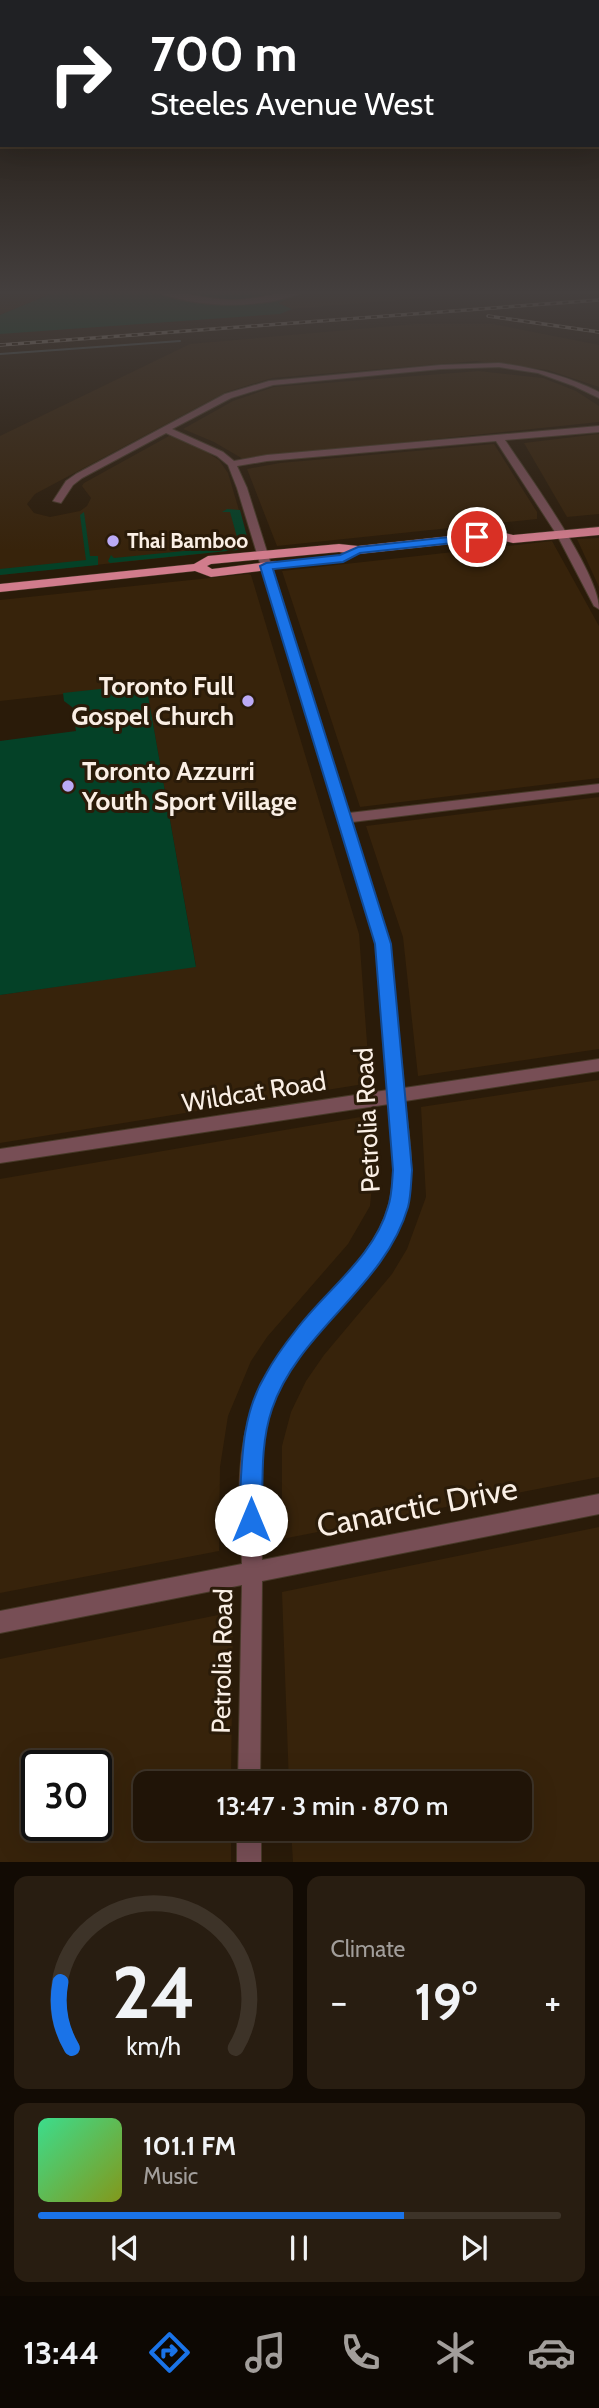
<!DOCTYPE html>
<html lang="en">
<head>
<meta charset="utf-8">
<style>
	:root { --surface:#201407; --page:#281d11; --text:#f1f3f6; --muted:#a29e9b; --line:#3d3328; --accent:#1a73e8 }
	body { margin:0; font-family:Cabin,sans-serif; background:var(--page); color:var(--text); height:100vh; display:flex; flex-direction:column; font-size:26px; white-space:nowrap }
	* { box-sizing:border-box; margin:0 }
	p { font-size:23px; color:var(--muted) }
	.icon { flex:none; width:38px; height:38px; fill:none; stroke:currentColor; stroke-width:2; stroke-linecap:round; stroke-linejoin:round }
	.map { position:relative; height:1862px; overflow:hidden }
	.sheet { display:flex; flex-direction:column; gap:14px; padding:14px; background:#120b04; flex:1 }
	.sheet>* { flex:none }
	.top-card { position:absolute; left:0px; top:0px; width:600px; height:147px; box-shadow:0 7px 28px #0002,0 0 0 2px var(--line); background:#202124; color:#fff; overflow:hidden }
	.speed { position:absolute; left:21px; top:1750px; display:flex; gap:14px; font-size:35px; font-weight:700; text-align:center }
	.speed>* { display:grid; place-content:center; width:91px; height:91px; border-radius:50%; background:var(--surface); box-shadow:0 7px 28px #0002,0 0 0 2px var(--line); line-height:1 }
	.speed .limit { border:4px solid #111; border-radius:10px; background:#fff; color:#111 }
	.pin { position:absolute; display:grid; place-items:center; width:60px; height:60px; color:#fff; margin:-30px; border:4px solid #fff; border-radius:50%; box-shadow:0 2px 7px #0007 }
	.me { position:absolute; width:77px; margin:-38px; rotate:0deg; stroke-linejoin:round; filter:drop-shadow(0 0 5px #0008) }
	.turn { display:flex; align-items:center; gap:24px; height:147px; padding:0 35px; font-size:32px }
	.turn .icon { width:91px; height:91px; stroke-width:2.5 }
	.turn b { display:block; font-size:49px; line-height:60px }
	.big { font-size:52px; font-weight:600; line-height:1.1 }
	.sheet .tile { flex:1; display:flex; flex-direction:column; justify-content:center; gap:10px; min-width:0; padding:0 24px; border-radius:14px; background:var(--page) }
	.sheet .dial { align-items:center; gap:0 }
	.dial svg { height:182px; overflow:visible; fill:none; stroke:var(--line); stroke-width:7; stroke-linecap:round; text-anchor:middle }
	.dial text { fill:var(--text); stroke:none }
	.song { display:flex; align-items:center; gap:21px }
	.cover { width:84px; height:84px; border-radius:10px; background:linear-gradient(135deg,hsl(150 70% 55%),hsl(70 70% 35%)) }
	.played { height:7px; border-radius:4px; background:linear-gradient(90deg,var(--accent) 70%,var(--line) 70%) }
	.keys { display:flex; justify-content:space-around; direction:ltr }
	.heat { display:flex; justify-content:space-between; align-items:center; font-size:38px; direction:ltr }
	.sheet .tiles { flex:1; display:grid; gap:14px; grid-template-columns:1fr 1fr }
	.tile:last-child { grid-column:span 2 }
	.trip { position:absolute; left:133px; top:1771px; width:399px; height:70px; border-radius:14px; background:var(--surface); box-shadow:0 7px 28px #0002,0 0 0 2px var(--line); font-weight:600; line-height:70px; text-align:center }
	.tabs { display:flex; height:112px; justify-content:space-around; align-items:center; background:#0d0803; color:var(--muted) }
	.tabs .icon { width:49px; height:49px }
	.tabs .selected { color:var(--accent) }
	.tabs b { font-size:32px; color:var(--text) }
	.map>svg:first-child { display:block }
	.built { fill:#37230b; fill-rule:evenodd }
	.green { fill:#044127 }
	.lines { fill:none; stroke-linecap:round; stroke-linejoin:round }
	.stream { stroke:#4c5553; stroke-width:2 }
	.minor-casing { stroke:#473928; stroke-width:2 }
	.major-casing { stroke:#473928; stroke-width:1 }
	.minor { fill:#774e55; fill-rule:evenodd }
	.major { fill:#d17c8c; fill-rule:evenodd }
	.rail-casing { stroke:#998c7f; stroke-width:3.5 }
	.rail { stroke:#2a1b09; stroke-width:2; stroke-dasharray:6; stroke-linecap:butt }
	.route { fill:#1a73e8; stroke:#114b97; stroke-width:2 }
	.poi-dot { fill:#bbaaf6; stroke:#2a1b09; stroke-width:2.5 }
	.labels { text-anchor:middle; stroke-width:6; stroke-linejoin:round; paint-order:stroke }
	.far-poi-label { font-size:21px; font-weight:bold; fill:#faefe5; stroke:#2a1b09; text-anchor:start }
	.poi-label { font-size:26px; font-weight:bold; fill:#faefe5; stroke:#2a1b09; text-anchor:end }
	.street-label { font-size:26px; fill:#faefe5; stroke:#2a1b09 }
	.near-street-label { font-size:32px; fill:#faefe5; stroke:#2a1b09 }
</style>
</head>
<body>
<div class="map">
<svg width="599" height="1862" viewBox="0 0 599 1862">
	<rect width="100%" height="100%" fill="#2a1b09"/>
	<g class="built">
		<path d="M 0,290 L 60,290 L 0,315 Z"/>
		<path d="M 310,290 L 517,290 L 292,309 L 277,303 Z"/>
		<path d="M 415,324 L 493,324 L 599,345 L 599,387 L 548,370 L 476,361 L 272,378 L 226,392 L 35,494 L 27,504 L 34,513 L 50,517 L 80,511 L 87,506 L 91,498 L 82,486 L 84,483 L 169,436 L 174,437 L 197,446 L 219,460 L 228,473 L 249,544 L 247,549 L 0,575 L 0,436 L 190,344 Z"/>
		<path d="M 479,371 L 543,378 L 576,391 L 599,406 L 599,422 L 243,459 L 214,442 L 183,429 L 233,401 L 274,387 Z"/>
		<path d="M 599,434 L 599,514 L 567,517 L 524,443 Z"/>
		<path d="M 494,444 L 537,512 L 537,519 L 277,546 L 247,469 L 280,463 Z"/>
		<path d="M 599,538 L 599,587 L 577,539 Z"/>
		<path d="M 552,541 L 599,626 L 599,778 L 360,807 L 282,571 Z"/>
		<path d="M 248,574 L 251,575 L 359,934 L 370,1083 L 0,1143 L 0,995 L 196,966 L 146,685 L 0,701 L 0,600 Z"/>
		<path d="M 599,797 L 599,1049 L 418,1076 L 403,937 L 366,826 Z"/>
		<path d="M 599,1080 L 599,1477 L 282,1539 L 282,1446 L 291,1412 L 306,1381 L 324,1355 L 392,1274 L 407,1249 L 426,1197 L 421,1107 Z"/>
		<path d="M 372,1115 L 375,1156 L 370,1206 L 348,1244 L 267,1337 L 251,1361 L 228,1416 L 220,1467 L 219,1551 L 0,1593 L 0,1179 Z"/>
		<path d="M 599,1527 L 599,1862 L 293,1862 L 291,1829 L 520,1829 L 520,1783 L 289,1783 L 282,1592 Z"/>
		<path d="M 233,1612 L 231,1783 L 145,1783 L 145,1829 L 231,1829 L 231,1862 L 0,1862 L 0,1659 ZM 37,1766 L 96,1766 L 96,1825 L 37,1825 Z"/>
	</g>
	<g class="green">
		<path d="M 60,290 L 310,290 L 278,303 L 292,309 L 280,314 L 0,334 L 0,315 Z"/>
		<path d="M 227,509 L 240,510 L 249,544 L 247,549 L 110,563 L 108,561 L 111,555 L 114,558 L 224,547 L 223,543 L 237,537 L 230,512 L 222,512 Z"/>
		<path d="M 84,512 L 90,556 L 98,556 L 98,565 L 0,575 L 0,569 L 86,560 L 80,515 Z"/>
		<path d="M 146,684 L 196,967 L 0,995 L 0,741 L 76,731 L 72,707 L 64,701 L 63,693 Z"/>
	</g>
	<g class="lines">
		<path class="stream" d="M 0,354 L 180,341"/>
		<defs>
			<g id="minor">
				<path d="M 152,290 C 179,290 205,300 233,300 C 259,300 283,290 308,290 C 268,310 193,309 152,290 Z"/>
				<path d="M 499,363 C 535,368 567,376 599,392 L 599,398 L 574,386 L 538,373 L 499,367 L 441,369 L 273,385 L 231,398 L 172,429 L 223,452 L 234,461 L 267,455 L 599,426 L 599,432 L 505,440 C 528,475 599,572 599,609 L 594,606 L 557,535 L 496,441 L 267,461 L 237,466 L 247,488 L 349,813 L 599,784 L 599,792 L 352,822 L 390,944 L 404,1088 L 599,1059 L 599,1071 L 405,1101 C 407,1124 412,1148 411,1170 C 406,1272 301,1322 270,1411 C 254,1459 260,1511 262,1560 L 599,1494 L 599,1514 L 262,1581 L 260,1783 L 238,1783 L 242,1585 L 0,1633 L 0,1611 L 242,1564 C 240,1511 234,1456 253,1406 C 266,1371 289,1341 314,1313 C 341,1281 378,1246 389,1204 C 397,1171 392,1137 389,1104 L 0,1163 L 0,1149 L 388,1090 L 376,944 L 237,488 L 228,465 L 217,456 L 166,433 L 82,478 L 73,485 L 61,503 L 53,501 L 66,481 L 76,474 L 225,394 L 269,381 L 441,365 Z"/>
				<rect x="237" y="1829" width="24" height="33"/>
			</g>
			<path id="major" d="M 599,527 L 599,535 L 513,543 L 497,539 L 358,554 L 339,552 L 211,564 L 207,566 L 212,569 L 276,561 L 282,565 L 276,569 L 211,577 L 195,571 L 0,592 L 0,584 L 194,564 L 208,556 L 339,544 L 358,546 L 497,531 L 513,535 Z"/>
		</defs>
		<use href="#minor" class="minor-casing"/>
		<use href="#major" class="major-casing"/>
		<use href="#minor" class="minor"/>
		<use href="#major" class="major"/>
		<defs>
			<g id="rail">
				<path d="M 488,316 L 599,332"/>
				<path d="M 0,345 L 599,300"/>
			</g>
		</defs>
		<use href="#rail" class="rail-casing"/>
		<use href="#rail" class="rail"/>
	</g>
	<linearGradient id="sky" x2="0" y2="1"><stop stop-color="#170f05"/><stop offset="0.53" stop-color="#443f3e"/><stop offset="1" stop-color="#443f3e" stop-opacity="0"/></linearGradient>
	<rect width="599" height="551" fill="url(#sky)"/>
	<path class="route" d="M 477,534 L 483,537 L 481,540 L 360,553 L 343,562 L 273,569 L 391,944 L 412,1170 C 411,1182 411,1196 408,1207 C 385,1287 298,1331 272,1409 C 260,1444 263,1483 262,1520 L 259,1528 L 251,1531 L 243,1528 L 239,1520 C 242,1470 239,1418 266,1374 C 274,1359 285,1344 296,1330 C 326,1290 374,1257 388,1207 C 392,1196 392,1182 393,1170 L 375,944 L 260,566 L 266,563 L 340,555 L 358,547 Z"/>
	<g class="poi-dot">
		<circle cx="113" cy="541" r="7"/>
		<circle cx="248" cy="701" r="7"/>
		<circle cx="68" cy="786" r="7"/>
	</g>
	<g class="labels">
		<g class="far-poi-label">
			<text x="127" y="548">Thai Bamboo</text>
		</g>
		<g class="poi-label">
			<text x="234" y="695">Toronto Full<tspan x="234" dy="30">Gospel Church</tspan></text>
			<text x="82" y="780" text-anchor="start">Toronto Azzurri<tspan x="82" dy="30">Youth Sport Village</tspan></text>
		</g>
		<g class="street-label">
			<text transform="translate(254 1092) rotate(-9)" y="9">Wildcat Road</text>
			<text transform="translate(367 1120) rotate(-93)" y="9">Petrolia Road</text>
			<text transform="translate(222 1661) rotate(-89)" y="9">Petrolia Road</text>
		</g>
		<g class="near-street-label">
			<text transform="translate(417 1507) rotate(-11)" y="11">Canarctic Drive</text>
		</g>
	</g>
</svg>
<div class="speed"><div class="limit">30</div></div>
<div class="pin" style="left:477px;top:537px;background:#d93025"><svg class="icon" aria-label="arrive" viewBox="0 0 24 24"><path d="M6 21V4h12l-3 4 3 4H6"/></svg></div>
<svg class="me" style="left:251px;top:1520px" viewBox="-20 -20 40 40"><circle r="19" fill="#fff"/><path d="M0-13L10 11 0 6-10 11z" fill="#1a73e8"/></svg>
<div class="trip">13:47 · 3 min · 870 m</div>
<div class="top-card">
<div class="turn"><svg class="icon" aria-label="right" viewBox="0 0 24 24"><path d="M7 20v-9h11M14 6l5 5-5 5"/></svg><div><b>700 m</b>Steeles Avenue West</div></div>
</div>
</div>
<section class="sheet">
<div class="tiles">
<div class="tile dial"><svg viewBox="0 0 100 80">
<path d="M14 69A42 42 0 1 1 86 69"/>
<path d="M14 69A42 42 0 0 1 9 40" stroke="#1a73e8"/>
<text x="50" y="56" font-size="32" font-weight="700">24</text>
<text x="50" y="72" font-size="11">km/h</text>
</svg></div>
<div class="tile"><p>Climate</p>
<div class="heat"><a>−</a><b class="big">19°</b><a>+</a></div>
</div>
<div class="tile">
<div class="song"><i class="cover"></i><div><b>101.1 FM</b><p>Music</p></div></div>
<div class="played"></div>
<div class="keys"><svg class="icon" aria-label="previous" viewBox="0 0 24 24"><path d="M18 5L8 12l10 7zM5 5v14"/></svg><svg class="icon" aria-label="pause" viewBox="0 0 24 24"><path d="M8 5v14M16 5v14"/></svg><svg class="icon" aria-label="next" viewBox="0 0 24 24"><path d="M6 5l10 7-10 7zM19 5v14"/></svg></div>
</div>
</div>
</section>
<nav class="tabs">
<b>13:44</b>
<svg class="icon selected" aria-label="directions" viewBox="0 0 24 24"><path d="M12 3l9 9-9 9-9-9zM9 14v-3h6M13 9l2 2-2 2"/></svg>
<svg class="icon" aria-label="music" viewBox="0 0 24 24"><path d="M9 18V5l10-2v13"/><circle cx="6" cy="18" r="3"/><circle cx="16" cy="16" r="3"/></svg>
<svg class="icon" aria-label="phone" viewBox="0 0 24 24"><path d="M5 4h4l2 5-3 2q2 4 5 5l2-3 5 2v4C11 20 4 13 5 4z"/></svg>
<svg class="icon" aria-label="climate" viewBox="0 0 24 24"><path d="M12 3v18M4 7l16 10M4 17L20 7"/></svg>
<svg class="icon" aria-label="car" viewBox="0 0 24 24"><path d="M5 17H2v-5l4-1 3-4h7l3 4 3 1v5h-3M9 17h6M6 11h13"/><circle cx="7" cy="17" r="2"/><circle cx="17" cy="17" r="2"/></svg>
</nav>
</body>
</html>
